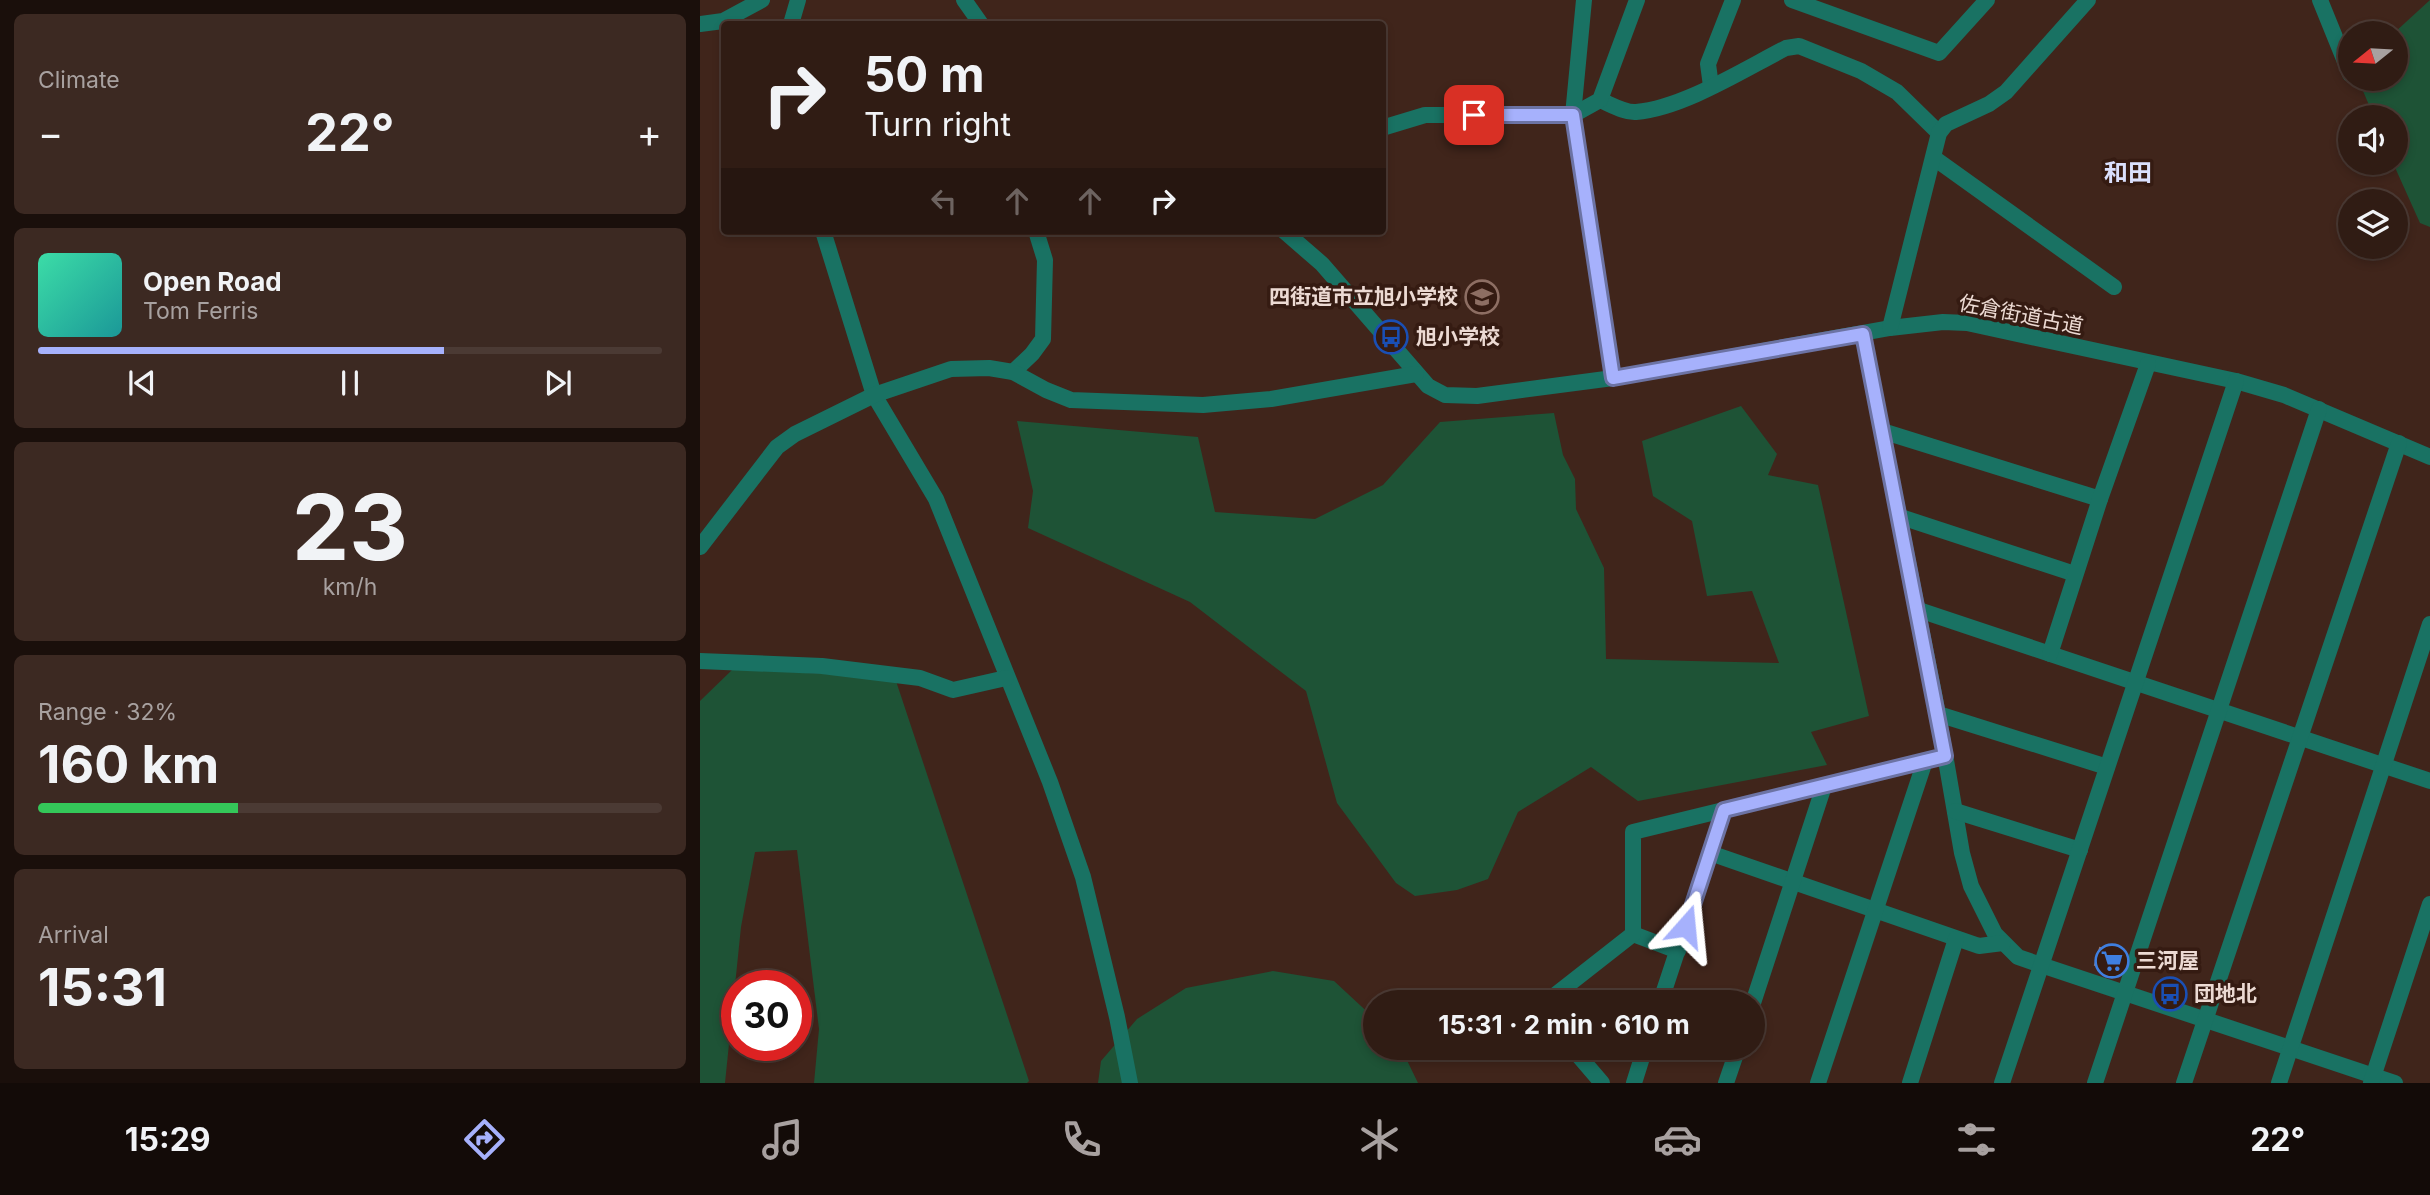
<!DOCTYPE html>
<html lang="en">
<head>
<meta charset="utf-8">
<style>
	:root { --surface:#301c14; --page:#3c2922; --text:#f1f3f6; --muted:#a8a1a0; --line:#4b3a34; --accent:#a6b1fc }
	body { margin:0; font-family:Inter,"Noto Sans JP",sans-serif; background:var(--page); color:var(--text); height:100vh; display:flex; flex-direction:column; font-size:26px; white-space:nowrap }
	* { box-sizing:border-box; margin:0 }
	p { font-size:23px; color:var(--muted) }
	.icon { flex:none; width:38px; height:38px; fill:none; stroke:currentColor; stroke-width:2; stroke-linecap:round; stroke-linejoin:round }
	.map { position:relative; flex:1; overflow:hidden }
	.drawer { display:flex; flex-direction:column; gap:14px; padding:14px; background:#1a0f0b; width:700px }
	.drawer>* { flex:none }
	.top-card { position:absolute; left:21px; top:21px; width:665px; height:214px; border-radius:7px; box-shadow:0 4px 10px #0003,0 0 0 2px var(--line); background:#301c14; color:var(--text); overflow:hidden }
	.needle { width:46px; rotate:252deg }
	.buttons { position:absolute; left:1638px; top:21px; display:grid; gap:14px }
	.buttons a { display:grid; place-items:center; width:70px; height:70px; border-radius:50%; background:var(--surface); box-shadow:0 4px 10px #0003,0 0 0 2px var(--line); font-size:35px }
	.speed { position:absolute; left:21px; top:970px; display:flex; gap:14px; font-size:35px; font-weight:700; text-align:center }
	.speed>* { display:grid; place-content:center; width:91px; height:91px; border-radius:50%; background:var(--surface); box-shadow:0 4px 10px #0003,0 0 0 2px var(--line); line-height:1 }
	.speed .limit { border:10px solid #d22; background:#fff; color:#111 }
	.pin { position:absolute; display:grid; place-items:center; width:60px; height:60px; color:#fff; margin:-30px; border-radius:14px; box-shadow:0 4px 10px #0006 }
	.me { position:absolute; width:77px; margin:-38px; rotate:18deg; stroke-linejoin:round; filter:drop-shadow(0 0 5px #0008) }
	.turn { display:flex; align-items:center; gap:24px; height:147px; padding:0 28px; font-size:32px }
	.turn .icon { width:91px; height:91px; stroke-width:2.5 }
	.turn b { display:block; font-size:49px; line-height:60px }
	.lanes { display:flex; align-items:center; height:66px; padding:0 28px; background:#0003; justify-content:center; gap:35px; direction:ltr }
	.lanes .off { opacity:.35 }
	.big { font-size:52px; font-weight:700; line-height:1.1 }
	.drawer .widget { flex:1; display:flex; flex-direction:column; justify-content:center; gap:10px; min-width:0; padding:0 24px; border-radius:10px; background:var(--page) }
	.drawer .dial { align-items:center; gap:0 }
	.dial b { font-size:91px; line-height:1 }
	.song { display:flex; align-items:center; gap:21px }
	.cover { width:84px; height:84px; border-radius:10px; background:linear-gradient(135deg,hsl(160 70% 55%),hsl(180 70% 35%)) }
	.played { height:7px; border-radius:4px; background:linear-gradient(90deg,var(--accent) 65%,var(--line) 65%) }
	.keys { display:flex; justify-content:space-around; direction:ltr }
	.heat { display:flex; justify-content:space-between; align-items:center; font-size:38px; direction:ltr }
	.charge { height:10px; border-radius:5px; background:linear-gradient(90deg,#34c759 32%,var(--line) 0) }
	.trip { position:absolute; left:663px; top:990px; width:402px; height:70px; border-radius:35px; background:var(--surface); box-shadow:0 4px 10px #0003,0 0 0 2px var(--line); font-weight:700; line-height:70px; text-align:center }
	.tabs { display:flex; height:112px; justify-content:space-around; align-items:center; background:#130b08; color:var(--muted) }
	.tabs .icon { width:49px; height:49px }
	.tabs .on { color:var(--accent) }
	.tabs b { font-size:32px; color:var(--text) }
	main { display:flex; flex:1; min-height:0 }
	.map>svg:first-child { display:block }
	.green { fill:#1e5336 }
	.building { fill:#68270b; stroke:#9a796e; stroke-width:2 }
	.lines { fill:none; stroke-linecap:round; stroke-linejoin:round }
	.minor { stroke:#197263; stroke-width:16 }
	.route-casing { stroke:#6c73a4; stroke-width:18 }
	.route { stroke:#a6b1fc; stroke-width:12 }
	.labels { text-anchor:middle; stroke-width:7; stroke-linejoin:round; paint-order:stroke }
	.poi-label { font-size:21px; font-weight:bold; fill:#ecdad3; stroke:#351b12; text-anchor:start }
	.street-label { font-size:21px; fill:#ecdad3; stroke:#351b12 }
	.quarter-label { font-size:24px; font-weight:bold; fill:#dae0fd; stroke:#351b12 }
</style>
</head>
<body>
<main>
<section class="drawer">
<div class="widget"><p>Climate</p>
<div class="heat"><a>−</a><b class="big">22°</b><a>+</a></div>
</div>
<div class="widget">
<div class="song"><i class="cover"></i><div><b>Open Road</b><p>Tom Ferris</p></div></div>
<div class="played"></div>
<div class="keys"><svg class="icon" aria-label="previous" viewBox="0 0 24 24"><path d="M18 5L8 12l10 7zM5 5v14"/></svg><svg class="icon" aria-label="pause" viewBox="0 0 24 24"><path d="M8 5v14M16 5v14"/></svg><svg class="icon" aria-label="next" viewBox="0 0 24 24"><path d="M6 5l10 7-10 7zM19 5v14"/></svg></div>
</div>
<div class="widget dial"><b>23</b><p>km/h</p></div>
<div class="widget"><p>Range · 32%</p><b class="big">160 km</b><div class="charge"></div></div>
<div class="widget"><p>Arrival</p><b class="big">15:31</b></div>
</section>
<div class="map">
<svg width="1730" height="1083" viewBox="0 0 1730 1083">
	<rect width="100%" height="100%" fill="#40251b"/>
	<g class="green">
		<path d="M 1730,0 L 1730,227 L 1720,223 L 1693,163 L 1696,163 L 1696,117 L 1674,117 L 1658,79 L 1696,79 L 1696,33 L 1694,33 Z"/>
		<path d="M 1041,406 L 1077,454 L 1068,475 L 1118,485 L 1169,716 L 1111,732 L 1127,765 L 938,801 L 891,767 L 818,812 L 788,879 L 757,890 L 715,896 L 696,883 L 637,803 L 606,691 L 490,602 L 328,528 L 333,491 L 317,421 L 498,437 L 515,512 L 615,519 L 683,485 L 740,422 L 854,413 L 863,455 L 875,479 L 876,509 L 904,568 L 906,659 L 1079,663 L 1052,591 L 1007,596 L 992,521 L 953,496 L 942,441 Z"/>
		<path d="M 33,669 L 195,678 L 329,1081 L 327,1083 L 114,1083 L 119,1029 L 97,850 L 55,852 L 41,927 L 25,1083 L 0,1083 L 0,701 Z"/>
		<path d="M 573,971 L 634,981 L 675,1019 L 676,1048 L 701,1048 L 718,1083 L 398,1083 L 401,1061 L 437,1019 L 486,988 Z"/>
	</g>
	<path class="building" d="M 1400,948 L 1426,955 L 1420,975 L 1400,970 L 1400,967 L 1395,965 Z"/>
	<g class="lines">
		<g class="minor">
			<path d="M 264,0 L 281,24"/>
			<path d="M 884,0 L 873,115 L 913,378"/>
			<path d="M 1092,0 L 1239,53 L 1287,0"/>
			<path d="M 1620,0 L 1650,74"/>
			<path d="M 0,24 L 23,21 L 62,0"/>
			<path d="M 91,24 L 98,0"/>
			<path d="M 1011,86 L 1008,64 L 1033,0"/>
			<path d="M 900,100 C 910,104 925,113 936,112 C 983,108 1043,70 1086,48 L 1099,46 L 1161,71 L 1197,92 L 1239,133"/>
			<path d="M 682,128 L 725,115 L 873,115 L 900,100 L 937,0"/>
			<path d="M 1234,158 L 1414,287"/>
			<path d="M 123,231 L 174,395 L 236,499 L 350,782 L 383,877 L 417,1017 L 430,1083"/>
			<path d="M 584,231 L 622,264 L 728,386 L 745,395 L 777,396 L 913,378 L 1190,328 L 1243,322 L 1267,323 L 1536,381 L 1584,395 L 1730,457"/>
			<path d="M 1190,328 L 1239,133 L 1246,124 L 1289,104 L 1306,92 L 1388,0"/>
			<path d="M 1163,334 L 1238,714 L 1262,853 L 1271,886 L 1295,934 L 1318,957 L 1341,965 L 1695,1083"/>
			<path d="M 313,372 L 332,354 L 343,339 L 345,260 L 336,231"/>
			<path d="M 1182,431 L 1400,499"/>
			<path d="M 1198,516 L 1375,574"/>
			<path d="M 0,547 L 77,447 L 95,434 L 174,395 L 251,369 L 289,368 L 313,372 L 346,390 L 371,400 L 503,405 L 571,399 L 716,374"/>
			<path d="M 1216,609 L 1730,781"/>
			<path d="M 1350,654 L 1400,499 L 1448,364"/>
			<path d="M 0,661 L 122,666 L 220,678 L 253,690 L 306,678"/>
			<path d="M 1238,714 L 1407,767"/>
			<path d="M 1255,811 L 1380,850"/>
			<path d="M 1010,853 L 1279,946 L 1303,943"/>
			<path d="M 933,934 L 978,951"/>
			<path d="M 845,1003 L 933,934 L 933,832 L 1245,756"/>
			<path d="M 960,1003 L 1024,810"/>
			<path d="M 1053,1003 L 1124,786"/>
			<path d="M 872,1048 L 902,1083"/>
			<path d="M 934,1083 L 945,1048"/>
			<path d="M 1026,1083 L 1038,1048"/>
			<path d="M 1118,1083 L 1225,761"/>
			<path d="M 1210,1083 L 1256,939"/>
			<path d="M 1302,1083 L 1536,381"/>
			<path d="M 1395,1083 L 1619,409"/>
			<path d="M 1484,1083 L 1699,443"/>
			<path d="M 1579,1083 L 1730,624"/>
			<path d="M 1671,1083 L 1730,904"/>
		</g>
	</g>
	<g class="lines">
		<defs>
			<path id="route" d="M 774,115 L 873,115 L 913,378 L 1163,334 L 1245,756 L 1024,810 L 986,926"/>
		</defs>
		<use href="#route" class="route-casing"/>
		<use href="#route" class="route"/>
	</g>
	<defs>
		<symbol id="school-ring" viewBox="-11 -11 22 22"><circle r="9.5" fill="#351b12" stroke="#8d6e63" stroke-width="1.5"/><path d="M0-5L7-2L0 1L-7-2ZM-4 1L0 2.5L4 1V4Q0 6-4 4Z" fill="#8d6e63"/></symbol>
		<symbol id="bus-ring" viewBox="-11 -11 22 22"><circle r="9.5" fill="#351b12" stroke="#1a4fb4" stroke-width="1.5"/><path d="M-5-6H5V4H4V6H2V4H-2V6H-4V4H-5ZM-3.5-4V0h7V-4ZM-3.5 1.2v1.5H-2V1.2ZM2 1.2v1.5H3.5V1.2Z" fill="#1a4fb4"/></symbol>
		<symbol id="supermarket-ring" viewBox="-11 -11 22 22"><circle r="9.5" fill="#351b12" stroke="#3f7fe0" stroke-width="1.5"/><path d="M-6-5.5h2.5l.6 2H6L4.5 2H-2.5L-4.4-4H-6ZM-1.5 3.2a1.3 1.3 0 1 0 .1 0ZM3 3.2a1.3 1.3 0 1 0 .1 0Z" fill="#3f7fe0"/></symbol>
	</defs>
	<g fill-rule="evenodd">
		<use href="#school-ring" x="763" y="278" width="38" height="38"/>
		<use href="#bus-ring" x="672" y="318" width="38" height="38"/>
		<use href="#supermarket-ring" x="1393" y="942" width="38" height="38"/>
		<use href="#bus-ring" x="1451" y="975" width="38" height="38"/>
	</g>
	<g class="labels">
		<g class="poi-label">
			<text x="758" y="304" text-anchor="end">四街道市立旭小学校</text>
			<text x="716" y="344">旭小学校</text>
			<text x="1436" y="968">三河屋</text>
			<text x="1494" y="1001">団地北</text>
		</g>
		<g class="street-label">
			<text transform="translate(1321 315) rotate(11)" y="7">佐倉街道古道</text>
		</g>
		<g class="quarter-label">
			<text x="1428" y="181">和田</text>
		</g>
	</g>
</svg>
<div class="buttons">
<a><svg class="needle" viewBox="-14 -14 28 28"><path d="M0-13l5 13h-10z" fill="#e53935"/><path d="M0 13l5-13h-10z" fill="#a8a1a0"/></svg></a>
<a><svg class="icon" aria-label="sound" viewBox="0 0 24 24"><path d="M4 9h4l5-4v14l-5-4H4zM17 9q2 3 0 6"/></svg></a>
<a><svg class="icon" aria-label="layers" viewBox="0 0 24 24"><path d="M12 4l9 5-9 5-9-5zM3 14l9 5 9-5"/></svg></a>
</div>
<div class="speed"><div class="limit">30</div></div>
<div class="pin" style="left:774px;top:115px;background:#d93025"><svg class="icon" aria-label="arrive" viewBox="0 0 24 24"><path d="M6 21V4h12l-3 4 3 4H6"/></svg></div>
<svg class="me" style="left:986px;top:926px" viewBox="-20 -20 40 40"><path d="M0-17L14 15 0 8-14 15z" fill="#a6b1fc" stroke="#fff" stroke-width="4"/></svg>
<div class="trip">15:31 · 2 min · 610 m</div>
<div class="top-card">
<div class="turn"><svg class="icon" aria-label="right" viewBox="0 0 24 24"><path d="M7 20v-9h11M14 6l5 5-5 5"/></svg><div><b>50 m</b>Turn right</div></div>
<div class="lanes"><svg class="icon off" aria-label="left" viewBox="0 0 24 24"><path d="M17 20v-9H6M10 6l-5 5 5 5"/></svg><svg class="icon off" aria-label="ahead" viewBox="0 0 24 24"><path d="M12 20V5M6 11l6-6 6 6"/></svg><svg class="icon off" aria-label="ahead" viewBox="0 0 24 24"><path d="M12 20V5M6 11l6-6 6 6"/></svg><svg class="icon" aria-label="right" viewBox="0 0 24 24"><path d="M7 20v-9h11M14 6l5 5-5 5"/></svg></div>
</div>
</div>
</main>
<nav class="tabs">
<b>15:29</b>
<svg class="icon on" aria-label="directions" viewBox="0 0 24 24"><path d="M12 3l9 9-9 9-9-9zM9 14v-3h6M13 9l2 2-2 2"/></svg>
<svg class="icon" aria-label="music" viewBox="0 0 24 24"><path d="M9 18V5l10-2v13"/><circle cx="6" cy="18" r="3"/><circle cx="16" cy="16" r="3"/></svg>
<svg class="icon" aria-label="phone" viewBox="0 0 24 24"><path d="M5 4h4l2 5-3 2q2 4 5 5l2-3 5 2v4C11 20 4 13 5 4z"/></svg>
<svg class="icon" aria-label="climate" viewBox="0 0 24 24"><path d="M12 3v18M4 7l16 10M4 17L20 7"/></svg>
<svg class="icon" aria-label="car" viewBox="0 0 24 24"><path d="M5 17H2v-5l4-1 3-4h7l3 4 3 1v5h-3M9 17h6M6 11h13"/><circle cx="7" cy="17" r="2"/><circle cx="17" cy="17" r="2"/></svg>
<svg class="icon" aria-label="filters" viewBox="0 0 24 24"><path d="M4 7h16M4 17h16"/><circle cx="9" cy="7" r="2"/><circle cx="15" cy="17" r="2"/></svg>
<b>22°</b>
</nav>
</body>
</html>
